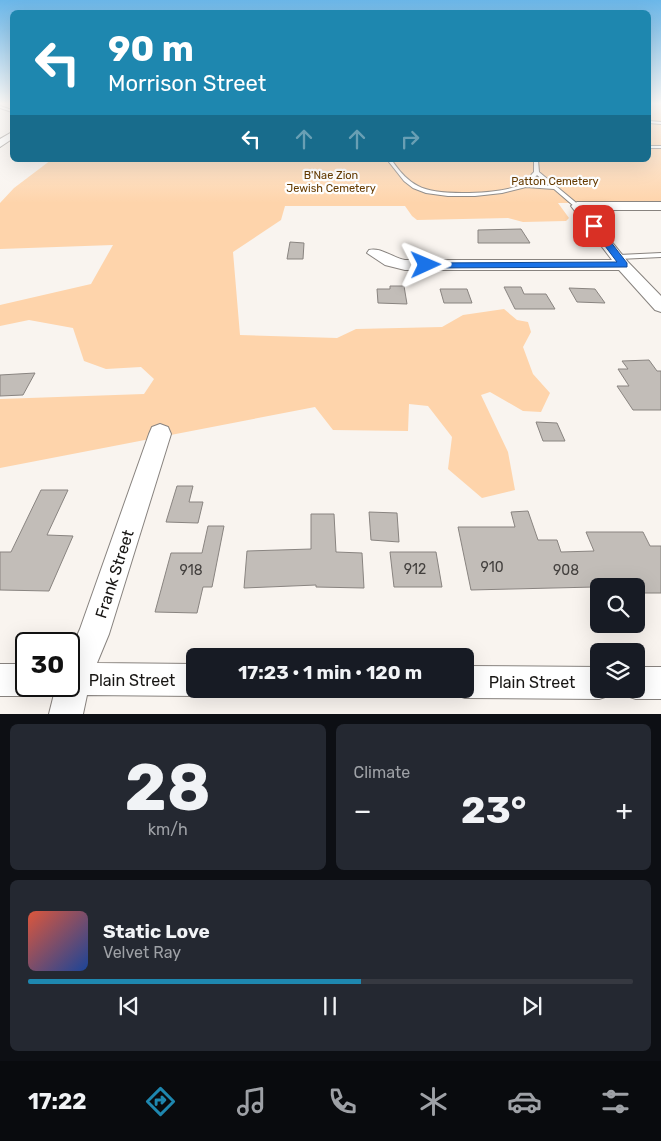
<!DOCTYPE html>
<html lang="en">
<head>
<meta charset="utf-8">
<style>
	:root { --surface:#171b24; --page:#242831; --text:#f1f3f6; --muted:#9ea1a6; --line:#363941; --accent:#1e87af }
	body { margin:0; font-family:Rubik,sans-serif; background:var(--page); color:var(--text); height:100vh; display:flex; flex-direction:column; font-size:19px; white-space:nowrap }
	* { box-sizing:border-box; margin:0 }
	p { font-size:16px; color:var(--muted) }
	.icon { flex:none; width:28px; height:28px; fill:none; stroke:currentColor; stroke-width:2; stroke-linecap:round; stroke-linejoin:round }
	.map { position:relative; height:714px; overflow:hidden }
	.sheet { display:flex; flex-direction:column; gap:10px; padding:10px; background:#0d0f14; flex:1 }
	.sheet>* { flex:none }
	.guide { position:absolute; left:10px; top:10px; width:641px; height:152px; border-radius:8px; box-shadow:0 5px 20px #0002; background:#1e87af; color:#fff; overflow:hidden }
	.buttons { position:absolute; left:590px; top:578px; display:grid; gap:10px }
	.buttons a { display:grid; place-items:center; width:55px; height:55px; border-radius:8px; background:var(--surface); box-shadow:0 5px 20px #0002; font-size:25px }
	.speed { position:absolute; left:15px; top:632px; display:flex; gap:10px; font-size:25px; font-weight:700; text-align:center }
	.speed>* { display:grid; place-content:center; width:65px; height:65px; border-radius:50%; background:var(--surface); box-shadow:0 5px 20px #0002; line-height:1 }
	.speed .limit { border:2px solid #111; border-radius:8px; background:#fff; color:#111 }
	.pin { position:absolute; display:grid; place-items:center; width:42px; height:42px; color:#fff; margin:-21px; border-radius:10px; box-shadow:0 2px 8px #0006 }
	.me { position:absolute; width:55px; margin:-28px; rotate:89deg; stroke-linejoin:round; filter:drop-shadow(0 0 4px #0008) }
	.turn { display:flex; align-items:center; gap:18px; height:105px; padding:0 15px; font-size:22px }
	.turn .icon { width:65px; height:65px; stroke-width:2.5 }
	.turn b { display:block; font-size:35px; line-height:42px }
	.lanes { display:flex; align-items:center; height:48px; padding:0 15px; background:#0003; justify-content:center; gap:25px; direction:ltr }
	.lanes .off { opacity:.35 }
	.big { font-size:38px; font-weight:700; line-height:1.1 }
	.sheet .card { flex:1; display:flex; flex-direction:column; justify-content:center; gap:8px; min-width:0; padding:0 18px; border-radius:8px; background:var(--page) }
	.sheet .dial { align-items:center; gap:0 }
	.dial b { font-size:65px; line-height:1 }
	.song { display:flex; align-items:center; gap:15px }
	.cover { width:60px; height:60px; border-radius:8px; background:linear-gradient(135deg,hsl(10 70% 55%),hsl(220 70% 35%)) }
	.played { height:5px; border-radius:2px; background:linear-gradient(90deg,var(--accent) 55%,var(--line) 55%) }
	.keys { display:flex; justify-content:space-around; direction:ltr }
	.heat { display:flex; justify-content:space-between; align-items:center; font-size:28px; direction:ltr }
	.sheet .tiles { flex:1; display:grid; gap:10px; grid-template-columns:1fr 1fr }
	.card:last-child { grid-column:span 2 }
	.trip { position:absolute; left:186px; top:648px; width:288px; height:50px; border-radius:8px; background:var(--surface); box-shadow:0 5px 20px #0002; font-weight:700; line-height:50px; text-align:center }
	.menu { display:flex; height:80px; justify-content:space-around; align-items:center; background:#090b0e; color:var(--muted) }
	.menu .icon { width:35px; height:35px }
	.menu .active { color:var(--accent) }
	.menu b { font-size:22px; color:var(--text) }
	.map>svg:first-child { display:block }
	.green { fill:#fed4ab }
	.building { fill:#c2bdb8; stroke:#898480 }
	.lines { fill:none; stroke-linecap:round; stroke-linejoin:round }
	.service-casing { stroke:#88837f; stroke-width:2 }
	.minor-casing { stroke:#88837f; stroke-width:2 }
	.service { fill:#fff; fill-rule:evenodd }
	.minor { fill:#fff; fill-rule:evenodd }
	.route { fill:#1a73e8; stroke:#114b97 }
	.labels { text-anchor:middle; stroke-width:4.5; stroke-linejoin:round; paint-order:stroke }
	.far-park-label { font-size:11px; fill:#663b00; stroke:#fff }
	.near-number-label { font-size:14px; fill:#43403e }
	.near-street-label { font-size:16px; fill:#191715; stroke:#fff }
</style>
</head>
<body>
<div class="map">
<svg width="661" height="714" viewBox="0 0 661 714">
	<rect width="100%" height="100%" fill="#f9f4ef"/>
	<path class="green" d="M 649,103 L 661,103 L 661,202 L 558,203 L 569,218 L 566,221 L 523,222 L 508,218 L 417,220 L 412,216 L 405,206 L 285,206 L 281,220 L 233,252 L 240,335 L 337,338 L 356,329 L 442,327 L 463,315 L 504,309 L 517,320 L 528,322 L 531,332 L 523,347 L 533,374 L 550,393 L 541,412 L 523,411 L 490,392 L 481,395 L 508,452 L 515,490 L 482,498 L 448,469 L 452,437 L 428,406 L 409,404 L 408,431 L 333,430 L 315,407 L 0,468 L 0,399 L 144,394 L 154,379 L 141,367 L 106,369 L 84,361 L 73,328 L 29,320 L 0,326 L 0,305 L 91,284 L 113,245 L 0,249 L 0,203 L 14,188 L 51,160 L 649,160 Z"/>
	<g class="building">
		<path d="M 521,229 L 530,243 L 478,243 L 478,230 Z"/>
		<path d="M 290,242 L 304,243 L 303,259 L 287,259 Z"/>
		<path d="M 390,286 L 404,286 L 407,304 L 378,303 L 377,289 L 390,289 Z"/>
		<path d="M 504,287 L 521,287 L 524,294 L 546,294 L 555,309 L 515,309 Z"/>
		<path d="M 569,288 L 595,289 L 605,303 L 577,302 Z"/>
		<path d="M 440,289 L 467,289 L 472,303 L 444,303 Z"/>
		<path d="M 649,360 L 657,371 L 661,371 L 661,410 L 633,410 L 617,386 L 629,386 L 618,369 L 628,369 L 622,361 Z"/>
		<path d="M 35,373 L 23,395 L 0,396 L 0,375 Z"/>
		<path d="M 536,422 L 557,423 L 565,441 L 543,441 Z"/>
		<path d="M 177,486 L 193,486 L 189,502 L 203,502 L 198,523 L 166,522 Z"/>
		<path d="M 41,490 L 68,490 L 47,535 L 73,536 L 49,591 L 0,590 L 0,552 L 11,552 Z"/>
		<path d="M 528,511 L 538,540 L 557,540 L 561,552 L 594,551 L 586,532 L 643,532 L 650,546 L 661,546 L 661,593 L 636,593 L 636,586 L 471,590 L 458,527 L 515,527 L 511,512 Z"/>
		<path d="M 369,512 L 397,513 L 399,542 L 371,540 Z"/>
		<path d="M 311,514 L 334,514 L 336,552 L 362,553 L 364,588 L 316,587 L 316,585 L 244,588 L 247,551 L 311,549 Z"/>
		<path d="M 208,526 L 224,526 L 212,587 L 203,587 L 197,613 L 155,612 L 171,553 L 202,553 Z"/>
		<path d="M 390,552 L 436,552 L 442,587 L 394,587 Z"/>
	</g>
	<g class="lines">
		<defs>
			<g id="service">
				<path d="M 0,106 L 12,110 L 12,112 L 0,108 Z"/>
				<path d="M 649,121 L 661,122 L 661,124 L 649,123 Z"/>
				<rect x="649" y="146" width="12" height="2"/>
				<path d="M 390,160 L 394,160 L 393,162 C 400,172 408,181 418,186 C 438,197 500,194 521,185 C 526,182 530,176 534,172 L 534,160 L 538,160 L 539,172 L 580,206 L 575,207 L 554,189 L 526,187 L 502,193 L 475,196 L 448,196 L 426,193 L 413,188 L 404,181 L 389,162 ZM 537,175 L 550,186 L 529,184 Z"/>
				<path d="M 661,253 L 661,257 L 619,259 L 616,257 L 619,255 Z"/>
			</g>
			<g id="minor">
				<path d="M 12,132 L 12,139 L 0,147 L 0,139 Z"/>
				<path d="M 577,202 L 661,202 L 661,210 L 586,210 L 628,262 L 661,296 L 661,312 L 655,310 L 619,270 L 405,270 L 385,265 L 367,253 L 369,250 C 381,247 393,258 405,260 L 612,260 L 571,206 Z"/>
				<path d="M 160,424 L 168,427 L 171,434 L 109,634 L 97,663 L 195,664 L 195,689 L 208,689 L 206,691 L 195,696 L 87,695 L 83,714 L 49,714 L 56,686 L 69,686 L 69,654 L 80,629 L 149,434 L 152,427 Z"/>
				<path d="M 0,664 L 26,664 L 26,686 L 40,686 L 37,691 L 26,696 L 0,696 Z"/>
				<path d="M 465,666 L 599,667 L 599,689 L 613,689 L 611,695 L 599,699 L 465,698 L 453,694 L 451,689 L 465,689 Z"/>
				<path d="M 636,667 L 661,667 L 661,699 L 636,699 L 624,695 L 622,689 L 636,689 Z"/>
			</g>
		</defs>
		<use href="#service" class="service-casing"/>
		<use href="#minor" class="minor-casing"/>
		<use href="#service" class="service"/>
		<use href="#minor" class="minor"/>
	</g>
	<linearGradient id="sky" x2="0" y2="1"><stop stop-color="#6bb7e9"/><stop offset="0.51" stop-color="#fcfaf8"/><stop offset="1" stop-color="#fcfaf8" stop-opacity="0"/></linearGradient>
	<rect width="661" height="203" fill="url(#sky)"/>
	<path class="route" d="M 591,224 L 597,224 L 627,263 L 627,267 L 426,268 L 421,265 L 426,263 L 617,262 L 590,226 Z"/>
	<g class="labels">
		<g class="far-park-label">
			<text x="331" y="179">B'Nae Zion<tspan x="331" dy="13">Jewish Cemetery</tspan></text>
			<text x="555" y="185">Patton Cemetery</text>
		</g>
		<g class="near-number-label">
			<text x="492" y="572">910</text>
			<text x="415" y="574">912</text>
			<text x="191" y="575">918</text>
			<text x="566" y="575">908</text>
		</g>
		<g class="near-street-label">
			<text transform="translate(114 574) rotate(-72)" y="6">Frank Street</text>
			<text x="132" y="686">Plain Street</text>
			<text x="532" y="688">Plain Street</text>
		</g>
	</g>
</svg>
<div class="buttons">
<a><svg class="icon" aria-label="search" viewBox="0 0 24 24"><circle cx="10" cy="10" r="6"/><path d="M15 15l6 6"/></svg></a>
<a><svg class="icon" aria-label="layers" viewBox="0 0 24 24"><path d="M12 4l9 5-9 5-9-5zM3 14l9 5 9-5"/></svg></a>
</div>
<div class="speed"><div class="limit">30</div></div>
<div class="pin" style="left:594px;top:226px;background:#d93025"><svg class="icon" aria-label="arrive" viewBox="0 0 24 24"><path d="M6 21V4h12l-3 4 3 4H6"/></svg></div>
<svg class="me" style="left:426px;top:265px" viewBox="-20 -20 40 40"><path d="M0-17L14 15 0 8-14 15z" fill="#1a73e8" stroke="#fff" stroke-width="4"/></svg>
<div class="trip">17:23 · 1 min · 120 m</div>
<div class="guide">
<div class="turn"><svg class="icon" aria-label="left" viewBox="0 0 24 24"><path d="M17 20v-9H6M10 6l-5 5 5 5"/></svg><div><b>90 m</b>Morrison Street</div></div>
<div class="lanes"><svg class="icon" aria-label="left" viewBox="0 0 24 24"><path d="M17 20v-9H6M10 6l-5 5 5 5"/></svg><svg class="icon off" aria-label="ahead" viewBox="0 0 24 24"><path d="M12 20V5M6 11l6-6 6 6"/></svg><svg class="icon off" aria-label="ahead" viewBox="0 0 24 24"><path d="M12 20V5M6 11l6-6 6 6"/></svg><svg class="icon off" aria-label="right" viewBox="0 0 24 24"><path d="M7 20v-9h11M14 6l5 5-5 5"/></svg></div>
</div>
</div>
<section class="sheet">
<div class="tiles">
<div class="card dial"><b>28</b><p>km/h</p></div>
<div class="card"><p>Climate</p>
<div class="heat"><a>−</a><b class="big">23°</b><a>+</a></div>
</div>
<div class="card">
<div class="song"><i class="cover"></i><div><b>Static Love</b><p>Velvet Ray</p></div></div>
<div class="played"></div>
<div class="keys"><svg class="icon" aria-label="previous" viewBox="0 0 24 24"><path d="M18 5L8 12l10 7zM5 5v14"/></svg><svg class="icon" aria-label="pause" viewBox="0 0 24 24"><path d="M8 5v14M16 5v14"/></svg><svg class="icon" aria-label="next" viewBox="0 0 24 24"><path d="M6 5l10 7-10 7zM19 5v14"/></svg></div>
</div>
</div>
</section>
<nav class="menu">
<b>17:22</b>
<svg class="icon active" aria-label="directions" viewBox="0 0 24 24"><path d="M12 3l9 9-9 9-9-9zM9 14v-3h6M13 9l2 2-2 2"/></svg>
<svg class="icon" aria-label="music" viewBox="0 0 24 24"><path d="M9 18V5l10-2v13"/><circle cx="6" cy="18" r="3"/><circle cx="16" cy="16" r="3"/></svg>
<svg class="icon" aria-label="phone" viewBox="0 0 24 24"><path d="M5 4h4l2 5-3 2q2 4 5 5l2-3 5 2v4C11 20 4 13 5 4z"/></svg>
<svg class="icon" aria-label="climate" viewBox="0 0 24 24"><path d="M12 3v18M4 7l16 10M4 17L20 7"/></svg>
<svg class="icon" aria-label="car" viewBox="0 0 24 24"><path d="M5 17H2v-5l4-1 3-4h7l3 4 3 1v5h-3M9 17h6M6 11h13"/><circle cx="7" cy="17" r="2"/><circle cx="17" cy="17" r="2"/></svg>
<svg class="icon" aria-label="filters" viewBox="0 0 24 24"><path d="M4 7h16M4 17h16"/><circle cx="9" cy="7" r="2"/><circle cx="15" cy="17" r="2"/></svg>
</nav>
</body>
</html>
